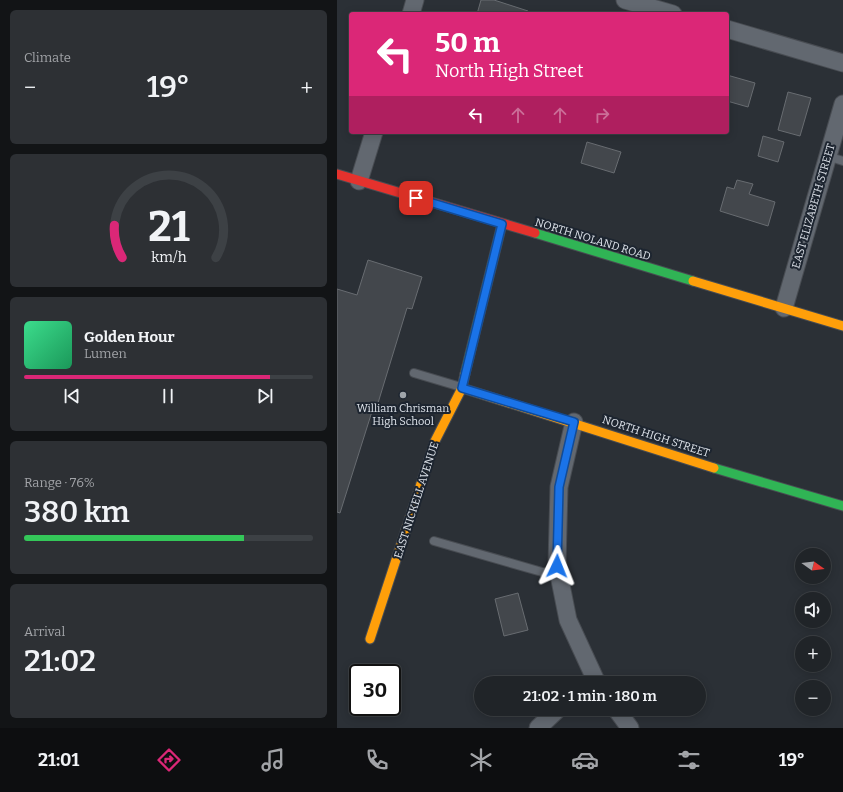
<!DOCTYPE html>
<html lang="en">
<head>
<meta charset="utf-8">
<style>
	:root { --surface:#202428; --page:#2d3034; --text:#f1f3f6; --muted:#a2a4a8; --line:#3d4145; --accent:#db2777 }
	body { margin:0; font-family:Bitter,serif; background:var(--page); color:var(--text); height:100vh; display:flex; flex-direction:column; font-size:15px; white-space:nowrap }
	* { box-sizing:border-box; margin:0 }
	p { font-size:13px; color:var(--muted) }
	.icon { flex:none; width:22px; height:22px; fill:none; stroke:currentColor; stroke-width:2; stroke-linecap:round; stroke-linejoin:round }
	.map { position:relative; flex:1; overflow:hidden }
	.sheet { display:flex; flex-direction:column; gap:10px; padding:10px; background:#121416; width:337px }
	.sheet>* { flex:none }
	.guide { position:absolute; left:12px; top:12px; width:380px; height:122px; border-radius:4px; box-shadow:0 2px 10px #0003,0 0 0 1px var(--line); background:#db2777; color:#fff; overflow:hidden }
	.needle { width:26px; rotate:104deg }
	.buttons { position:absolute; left:458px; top:548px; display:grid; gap:8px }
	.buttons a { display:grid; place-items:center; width:36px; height:36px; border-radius:50%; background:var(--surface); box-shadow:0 2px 10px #0003,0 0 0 1px var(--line); font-size:20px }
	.speed { position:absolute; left:12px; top:664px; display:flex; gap:8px; font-size:20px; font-weight:700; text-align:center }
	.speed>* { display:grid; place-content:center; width:52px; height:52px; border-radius:50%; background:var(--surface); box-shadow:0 2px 10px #0003,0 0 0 1px var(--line); line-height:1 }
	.speed .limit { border:2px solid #111; border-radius:6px; background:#fff; color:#111 }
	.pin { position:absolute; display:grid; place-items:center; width:34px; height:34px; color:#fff; margin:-17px; border-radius:8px; box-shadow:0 2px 6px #0006 }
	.me { position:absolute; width:44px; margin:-22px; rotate:2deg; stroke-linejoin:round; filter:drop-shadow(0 0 3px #0008) }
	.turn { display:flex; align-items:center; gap:14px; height:84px; padding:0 20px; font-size:18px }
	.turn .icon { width:52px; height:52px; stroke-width:2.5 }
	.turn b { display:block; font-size:28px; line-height:34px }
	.lanes { display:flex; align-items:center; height:38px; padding:0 20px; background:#0003; justify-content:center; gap:20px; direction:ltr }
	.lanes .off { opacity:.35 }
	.big { font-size:30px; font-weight:600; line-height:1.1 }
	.sheet .card { flex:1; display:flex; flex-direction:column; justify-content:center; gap:6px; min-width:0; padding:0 14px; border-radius:6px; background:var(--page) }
	.sheet .dial { align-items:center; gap:0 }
	.dial svg { height:104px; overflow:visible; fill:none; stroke:var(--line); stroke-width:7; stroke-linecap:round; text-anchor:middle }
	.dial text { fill:var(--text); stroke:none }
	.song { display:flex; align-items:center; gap:12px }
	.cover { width:48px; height:48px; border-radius:6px; background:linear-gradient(135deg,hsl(150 70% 55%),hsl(150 70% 35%)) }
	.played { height:4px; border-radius:2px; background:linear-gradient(90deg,var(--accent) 85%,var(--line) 85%) }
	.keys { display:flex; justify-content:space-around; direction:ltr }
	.heat { display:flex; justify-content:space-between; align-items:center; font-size:22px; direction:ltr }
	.charge { height:6px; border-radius:3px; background:linear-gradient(90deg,#34c759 76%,var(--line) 0) }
	.trip { position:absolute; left:137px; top:676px; width:232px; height:40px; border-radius:20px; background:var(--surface); box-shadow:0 2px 10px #0003,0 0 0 1px var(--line); font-weight:600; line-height:40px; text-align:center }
	.tabs { display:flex; height:64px; justify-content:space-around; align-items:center; background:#0d0e10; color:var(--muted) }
	.tabs .icon { width:28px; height:28px }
	.tabs .selected { color:var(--accent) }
	.tabs b { font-size:18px; color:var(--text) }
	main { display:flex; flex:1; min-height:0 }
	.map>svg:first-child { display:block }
	.building { fill:#43474c; stroke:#686c71 }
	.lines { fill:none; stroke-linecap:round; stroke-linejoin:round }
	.lane-casing { stroke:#484c52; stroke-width:10 }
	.street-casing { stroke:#484c52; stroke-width:19 }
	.fast-casing { stroke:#484c52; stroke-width:11 }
	.slow-casing { stroke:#484c52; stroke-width:11 }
	.jam-casing { stroke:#484c52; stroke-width:11 }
	.lane { stroke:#626870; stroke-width:8 }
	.street { stroke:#626870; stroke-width:17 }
	.fast { stroke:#30b455; stroke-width:9 }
	.slow { stroke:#ff9f0a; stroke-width:9 }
	.jam { stroke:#e5322d; stroke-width:9 }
	.route-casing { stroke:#114b97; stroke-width:10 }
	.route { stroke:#1a73e8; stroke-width:7 }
	.poi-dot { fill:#9fa4aa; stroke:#1d2530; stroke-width:1.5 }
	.labels { text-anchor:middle; stroke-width:4; stroke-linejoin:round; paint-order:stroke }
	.street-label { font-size:11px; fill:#dde2e9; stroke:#1d2530 }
	.poi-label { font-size:11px; fill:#dde2e9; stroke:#1d2530 }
</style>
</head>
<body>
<main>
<section class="sheet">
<div class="card"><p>Climate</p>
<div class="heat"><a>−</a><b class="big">19°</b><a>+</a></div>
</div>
<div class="card dial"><svg viewBox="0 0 100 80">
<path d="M14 69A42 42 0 1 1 86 69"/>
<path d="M14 69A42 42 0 0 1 8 44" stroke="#db2777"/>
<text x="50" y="56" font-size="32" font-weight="700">21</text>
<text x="50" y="72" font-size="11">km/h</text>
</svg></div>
<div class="card">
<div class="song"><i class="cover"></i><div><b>Golden Hour</b><p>Lumen</p></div></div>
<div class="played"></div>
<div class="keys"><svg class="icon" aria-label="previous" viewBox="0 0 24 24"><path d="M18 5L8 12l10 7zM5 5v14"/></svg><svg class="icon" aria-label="pause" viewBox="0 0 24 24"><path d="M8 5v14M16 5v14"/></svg><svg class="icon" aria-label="next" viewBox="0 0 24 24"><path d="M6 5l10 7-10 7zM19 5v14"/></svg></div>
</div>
<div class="card"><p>Range · 76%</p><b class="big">380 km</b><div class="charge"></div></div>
<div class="card"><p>Arrival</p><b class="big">21:02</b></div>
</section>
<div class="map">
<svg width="506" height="728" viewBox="0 0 506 728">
	<rect width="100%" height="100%" fill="#2b3036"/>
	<g class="building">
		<path d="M 144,0 L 157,0 L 191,11 L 191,14 L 140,14 Z"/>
		<path d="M 390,75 L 418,83 L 411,107 L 390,101 Z"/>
		<path d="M 451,92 L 474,98 L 463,136 L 441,130 Z"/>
		<path d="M 426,136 L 447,142 L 441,162 L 421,156 Z"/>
		<path d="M 250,142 L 284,152 L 277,173 L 244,163 Z"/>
		<path d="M 400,180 L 416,184 L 412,194 L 438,202 L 431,226 L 383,211 L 390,187 L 397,189 Z"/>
		<path d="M 31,260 L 85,277 L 75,309 L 70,308 L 41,403 L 38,402 L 3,513 L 0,512 L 0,289 L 20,295 Z"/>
		<path d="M 181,593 L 191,630 L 167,636 L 158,599 Z"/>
	</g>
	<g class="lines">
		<defs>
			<g id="lane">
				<path d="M 490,156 L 506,161"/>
				<path d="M 77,373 L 124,387"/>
				<path d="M 97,541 L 205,572 L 222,573"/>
			</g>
			<g id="street">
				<path d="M 288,0 L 336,14"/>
				<path d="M 74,14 L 78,0"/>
				<path d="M 390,29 L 506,63"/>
				<path d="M 22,181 L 37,132"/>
				<path d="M 447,308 L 506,104"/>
				<path d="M 237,422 L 222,487 L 220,565 L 231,620 L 260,683"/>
				<path d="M 279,709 L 293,728"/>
				<path d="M 201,728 L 221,709"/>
			</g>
			<g id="fast">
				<path d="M 198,233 L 356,281"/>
				<path d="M 128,374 L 165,224"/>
				<path d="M 377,468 L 506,506"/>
			</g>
			<g id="slow">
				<path d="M 356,281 L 506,326"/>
				<path d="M 125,388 L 377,468"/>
				<path d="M 33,639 L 98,441 L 125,388 L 128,374"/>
			</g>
			<path id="jam" d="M 0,174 L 198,233"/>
		</defs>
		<use href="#lane" class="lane-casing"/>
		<use href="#street" class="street-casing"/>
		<use href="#fast" class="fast-casing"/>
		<use href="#slow" class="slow-casing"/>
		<use href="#jam" class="jam-casing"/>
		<use href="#lane" class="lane"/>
		<use href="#street" class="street"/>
		<use href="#fast" class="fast"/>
		<use href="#slow" class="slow"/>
		<use href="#jam" class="jam"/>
	</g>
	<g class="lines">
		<defs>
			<path id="route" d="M 79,198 L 165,224 L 125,388 L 237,422 L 222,487 L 220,566"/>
		</defs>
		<use href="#route" class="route-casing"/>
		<use href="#route" class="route"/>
	</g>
	<circle class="poi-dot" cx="66" cy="395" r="4"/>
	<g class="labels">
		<g class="street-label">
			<text transform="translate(476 206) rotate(-74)" y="4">EAST ELIZABETH STREET</text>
			<text transform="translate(256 239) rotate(17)" y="4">NORTH NOLAND ROAD</text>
			<text transform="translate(319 436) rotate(18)" y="4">NORTH HIGH STREET</text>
			<text transform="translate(79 500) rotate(-72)" y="4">EAST NICKELL AVENUE</text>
		</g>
		<g class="poi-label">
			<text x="66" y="412">William Chrisman<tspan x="66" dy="13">High School</tspan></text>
		</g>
	</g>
</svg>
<div class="buttons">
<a><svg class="needle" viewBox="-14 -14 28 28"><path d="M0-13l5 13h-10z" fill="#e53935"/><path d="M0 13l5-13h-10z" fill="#a2a4a8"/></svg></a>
<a><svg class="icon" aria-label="sound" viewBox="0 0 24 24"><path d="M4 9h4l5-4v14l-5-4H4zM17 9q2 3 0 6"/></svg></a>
<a>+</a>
<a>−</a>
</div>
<div class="speed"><div class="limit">30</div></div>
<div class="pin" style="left:79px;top:198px;background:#d93025"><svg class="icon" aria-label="arrive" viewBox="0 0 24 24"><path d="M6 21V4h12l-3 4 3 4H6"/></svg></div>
<svg class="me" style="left:220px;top:566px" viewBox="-20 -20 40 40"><path d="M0-17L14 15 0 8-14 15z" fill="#1a73e8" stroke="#fff" stroke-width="4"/></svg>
<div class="trip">21:02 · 1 min · 180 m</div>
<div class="guide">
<div class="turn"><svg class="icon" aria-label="left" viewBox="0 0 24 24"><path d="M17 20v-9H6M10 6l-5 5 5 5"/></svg><div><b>50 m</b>North High Street</div></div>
<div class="lanes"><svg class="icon" aria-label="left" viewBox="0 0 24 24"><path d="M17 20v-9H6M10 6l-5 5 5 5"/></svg><svg class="icon off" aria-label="ahead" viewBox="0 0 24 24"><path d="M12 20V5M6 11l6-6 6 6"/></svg><svg class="icon off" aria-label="ahead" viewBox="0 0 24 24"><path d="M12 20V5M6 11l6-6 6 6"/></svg><svg class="icon off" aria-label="right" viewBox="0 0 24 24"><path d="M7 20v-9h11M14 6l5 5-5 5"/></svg></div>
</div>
</div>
</main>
<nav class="tabs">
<b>21:01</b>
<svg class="icon selected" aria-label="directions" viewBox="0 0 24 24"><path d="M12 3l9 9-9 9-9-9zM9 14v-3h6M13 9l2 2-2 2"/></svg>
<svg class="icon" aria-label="music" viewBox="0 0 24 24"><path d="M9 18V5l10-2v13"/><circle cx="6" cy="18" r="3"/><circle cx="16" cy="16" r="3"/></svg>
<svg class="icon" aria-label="phone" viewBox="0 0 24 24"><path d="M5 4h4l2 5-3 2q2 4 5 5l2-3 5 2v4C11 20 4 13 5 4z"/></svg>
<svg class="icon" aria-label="climate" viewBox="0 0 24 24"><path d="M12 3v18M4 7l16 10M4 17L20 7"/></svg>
<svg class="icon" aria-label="car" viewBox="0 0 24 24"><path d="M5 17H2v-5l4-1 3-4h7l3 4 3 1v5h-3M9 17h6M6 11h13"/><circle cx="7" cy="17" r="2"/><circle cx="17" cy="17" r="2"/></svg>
<svg class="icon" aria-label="filters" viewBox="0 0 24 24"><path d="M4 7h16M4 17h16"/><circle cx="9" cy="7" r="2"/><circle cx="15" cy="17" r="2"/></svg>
<b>19°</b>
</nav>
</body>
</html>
